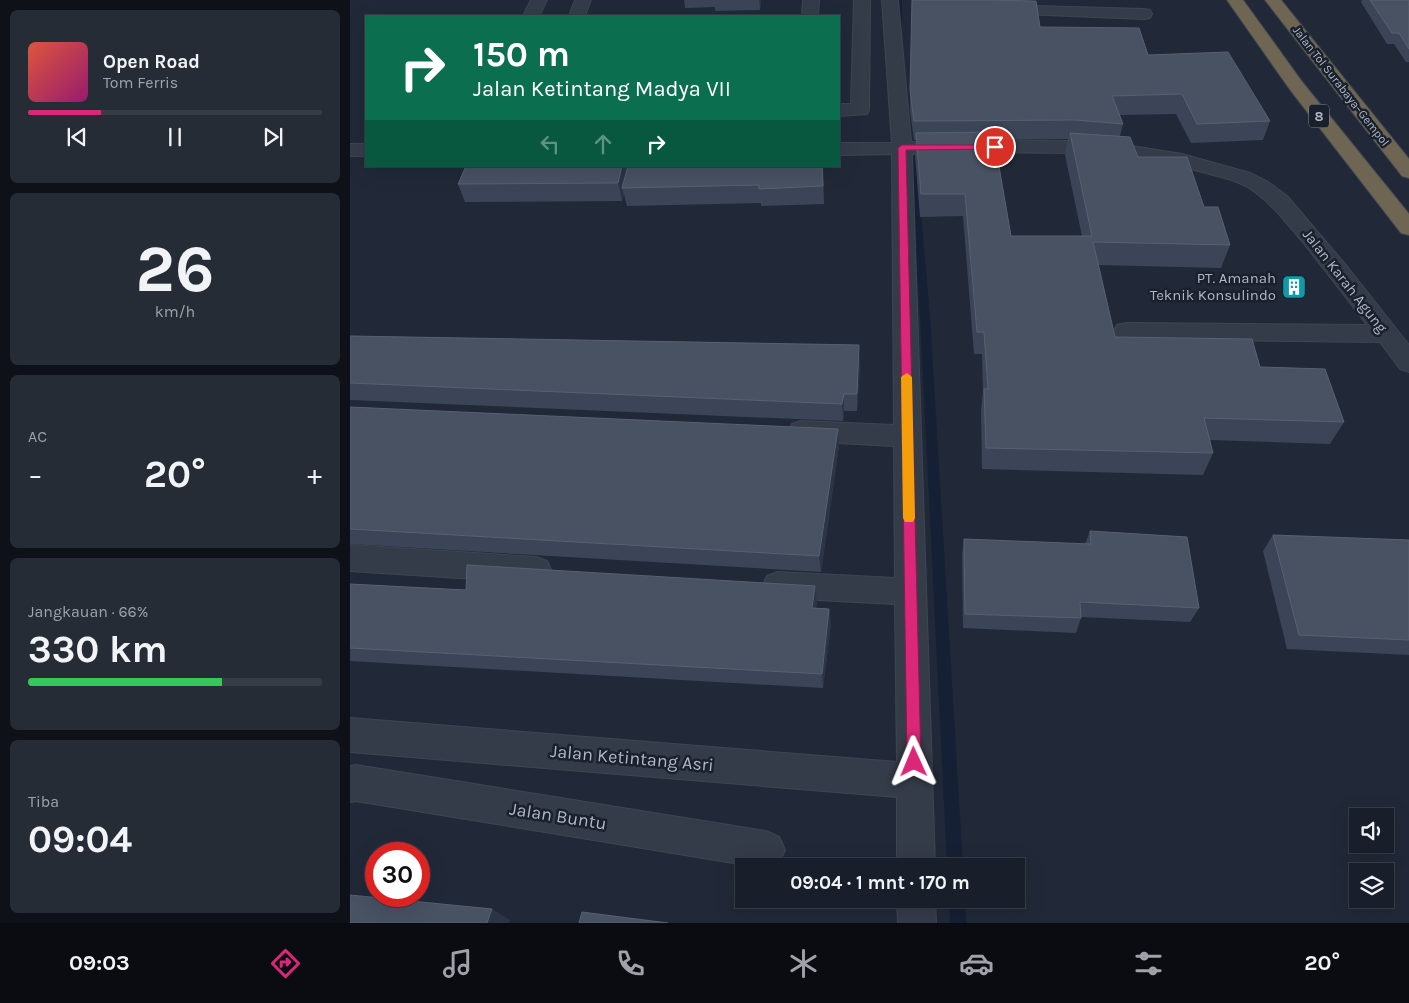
<!DOCTYPE html>
<html lang="id">
<head>
<meta charset="utf-8">
<style>
	:root { --surface:#191f2a; --page:#262c36; --text:#f1f3f6; --muted:#9fa2a8; --line:#373d47; --accent:#db2777 }
	body { margin:0; font-family:Karla,sans-serif; background:var(--page); color:var(--text); height:100vh; display:flex; flex-direction:column; font-size:19px; white-space:nowrap }
	* { box-sizing:border-box; margin:0 }
	p { font-size:16px; color:var(--muted) }
	.icon { flex:none; width:28px; height:28px; fill:none; stroke:currentColor; stroke-width:2; stroke-linecap:round; stroke-linejoin:round }
	.map { position:relative; flex:1; overflow:hidden }
	.panel { display:flex; flex-direction:column; gap:10px; padding:10px; background:#0e1117; width:350px }
	.panel>* { flex:none }
	.banner { position:absolute; left:15px; top:15px; width:475px; height:152px; border-radius:0px; box-shadow:0 5px 20px #0002,0 0 0 1px var(--line); background:#0b6e4f; color:#fff; overflow:hidden }
	.fabs { position:absolute; left:999px; top:808px; display:grid; gap:10px }
	.fabs a { display:grid; place-items:center; width:45px; height:45px; border-radius:0px; background:var(--surface); box-shadow:0 5px 20px #0002,0 0 0 1px var(--line); font-size:25px }
	.speed { position:absolute; left:15px; top:842px; display:flex; gap:10px; font-size:25px; font-weight:700; text-align:center }
	.speed>* { display:grid; place-content:center; width:65px; height:65px; border-radius:50%; background:var(--surface); box-shadow:0 5px 20px #0002,0 0 0 1px var(--line); line-height:1 }
	.speed .limit { border:8px solid #d22; background:#fff; color:#111 }
	.pin { position:absolute; display:grid; place-items:center; width:42px; height:42px; color:#fff; margin:-21px; border:2px solid #fff; border-radius:50%; box-shadow:0 1px 5px #0007 }
	.me { position:absolute; width:55px; margin:-28px; rotate:359deg; stroke-linejoin:round; filter:drop-shadow(0 0 4px #0008) }
	.turn { display:flex; align-items:center; gap:18px; height:105px; padding:0 25px; font-size:22px }
	.turn .icon { width:65px; height:65px; stroke-width:2.5 }
	.turn b { display:block; font-size:35px; line-height:42px }
	.lanes { display:flex; align-items:center; height:48px; padding:0 25px; background:#0003; justify-content:center; gap:25px; direction:ltr }
	.lanes .off { opacity:.35 }
	.big { font-size:38px; font-weight:700; line-height:1.1 }
	.panel .card { flex:1; display:flex; flex-direction:column; justify-content:center; gap:8px; min-width:0; padding:0 18px; border-radius:8px; background:var(--page) }
	.panel .dial { align-items:center; gap:0 }
	.dial b { font-size:65px; line-height:1 }
	.song { display:flex; align-items:center; gap:15px }
	.cover { width:60px; height:60px; border-radius:8px; background:linear-gradient(135deg,hsl(10 70% 55%),hsl(320 70% 35%)) }
	.played { height:5px; border-radius:2px; background:linear-gradient(90deg,var(--accent) 25%,var(--line) 25%) }
	.keys { display:flex; justify-content:space-around; direction:ltr }
	.heat { display:flex; justify-content:space-between; align-items:center; font-size:28px; direction:ltr }
	.charge { height:8px; border-radius:4px; background:linear-gradient(90deg,#34c759 66%,var(--line) 0) }
	.trip { position:absolute; left:385px; top:858px; width:290px; height:50px; border-radius:0px; background:var(--surface); box-shadow:0 5px 20px #0002,0 0 0 1px var(--line); font-weight:700; line-height:50px; text-align:center }
	.tab-bar { display:flex; height:80px; justify-content:space-around; align-items:center; background:#0a0c11; color:var(--muted) }
	.tab-bar .icon { width:35px; height:35px }
	.tab-bar .selected { color:var(--accent) }
	.tab-bar b { font-size:22px; color:var(--text) }
	main { display:flex; flex:1; min-height:0 }
	.map>svg:first-child { display:block }
	.lines { fill:none; stroke-linecap:round; stroke-linejoin:round }
	.stream { fill:#152035; fill-rule:evenodd }
	.minor-casing { stroke:#3e4552; stroke-width:2 }
	.highway-casing { stroke:#3f4653; stroke-width:2 }
	.minor { fill:#353c49; fill-rule:evenodd }
	.highway { fill:#6e6552; fill-rule:evenodd }
	.wall { fill:#3c4557; fill-rule:evenodd }
	.shaded-wall { fill:#2c3546 }
	.building { fill:#485263; stroke:#586172 }
	.route { fill:#db2777; stroke:#8e194d }
	.slow { fill:#f59e0b }
	.labels { text-anchor:middle; stroke-width:5; stroke-linejoin:round; paint-order:stroke }
	.far-street-label { font-size:12px; fill:#afb6c5; stroke:#1a212d }
	.shield { fill:#1a212d; stroke:#828997; stroke-width:1 }
	.shield-label { font-size:14px; font-weight:bold; fill:#afb6c5 }
	.poi-label { font-size:15px; fill:#afb6c5; stroke:#1a212d; text-anchor:end }
	.street-label { font-size:15px; fill:#afb6c5; stroke:#1a212d }
	.near-street-label { font-size:18px; fill:#afb6c5; stroke:#1a212d }
</style>
</head>
<body>
<main>
<section class="panel">
<div class="card">
<div class="song"><i class="cover"></i><div><b>Open Road</b><p>Tom Ferris</p></div></div>
<div class="played"></div>
<div class="keys"><svg class="icon" aria-label="previous" viewBox="0 0 24 24"><path d="M18 5L8 12l10 7zM5 5v14"/></svg><svg class="icon" aria-label="pause" viewBox="0 0 24 24"><path d="M8 5v14M16 5v14"/></svg><svg class="icon" aria-label="next" viewBox="0 0 24 24"><path d="M6 5l10 7-10 7zM19 5v14"/></svg></div>
</div>
<div class="card dial"><b>26</b><p>km/h</p></div>
<div class="card"><p>AC</p>
<div class="heat"><a>−</a><b class="big">20°</b><a>+</a></div>
</div>
<div class="card"><p>Jangkauan · 66%</p><b class="big">330 km</b><div class="charge"></div></div>
<div class="card"><p>Tiba</p><b class="big">09:04</b></div>
</section>
<div class="map">
<svg width="1059" height="923" viewBox="0 0 1059 923">
	<rect width="100%" height="100%" fill="#212938"/>
	<g class="lines">
		<g class="stream">
			<path d="M 546,0 L 552,0 L 552,29 L 549,31 L 546,29 Z"/>
			<path d="M 558,142 L 565,144 L 580,316 L 613,866 L 597,866 L 570,316 Z"/>
			<path d="M 599,899 L 615,899 L 616,923 L 600,923 Z"/>
		</g>
		<defs>
			<g id="minor">
				<path d="M 181,0 L 197,0 L 189,16 L 173,16 Z"/>
				<path d="M 225,0 L 241,0 L 235,16 L 219,16 Z"/>
				<path d="M 453,0 L 469,0 L 468,16 L 452,16 Z"/>
				<path d="M 504,0 L 520,0 L 519,110 L 517,114 L 489,116 L 489,104 L 501,104 Z"/>
				<path d="M 532,0 L 548,0 L 561,142 L 722,141 L 782,146 L 832,154 L 900,173 L 918,182 L 937,196 L 995,264 L 1059,345 L 1059,372 L 1050,369 L 1030,342 L 776,339 L 767,337 L 764,331 L 767,325 L 776,323 L 1017,325 C 996,297 974,269 952,241 C 937,224 924,206 905,192 C 891,181 873,178 856,173 C 761,146 660,153 562,154 L 585,866 L 547,866 L 547,797 L 0,752 L 0,718 L 547,762 L 545,604 L 428,598 L 417,594 L 413,585 L 417,576 L 428,572 L 545,578 L 544,446 L 451,441 L 442,438 L 438,431 L 442,424 L 451,421 L 544,425 L 542,154 L 489,155 L 489,143 L 542,143 Z"/>
				<path d="M 652,5 L 794,9 L 800,10 L 802,14 L 800,18 L 794,19 L 646,13 L 644,10 L 646,7 Z"/>
				<rect x="0" y="144" width="16" height="12"/>
				<path d="M 0,545 L 186,557 L 197,561 L 201,570 L 197,579 L 186,583 L 0,571 Z"/>
				<path d="M 6,765 L 416,831 L 429,837 L 435,850 L 429,863 L 421,866 L 402,866 L 6,801 L 0,802 L 0,766 Z"/>
				<path d="M 547,899 L 585,899 L 586,923 L 548,923 Z"/>
			</g>
			<g id="highway">
				<path d="M 877,0 L 893,0 L 953,83 L 1059,214 L 1059,235 L 1051,233 L 941,91 Z"/>
				<path d="M 915,0 L 931,0 L 1059,159 L 1059,178 L 1052,176 Z"/>
			</g>
		</defs>
		<use href="#minor" class="minor-casing"/>
		<use href="#highway" class="highway-casing"/>
		<use href="#minor" class="minor"/>
		<use href="#highway" class="highway"/>
	</g>
	<g class="wall">
		<path d="M 334,0 L 411,0 L 410,10 L 365,11 L 365,7 L 335,8 Z"/>
		<path d="M 562,0 L 690,27 L 798,55 L 920,121 L 913,140 L 841,143 L 826,114 L 769,115 L 773,124 L 770,136 L 788,157 L 854,207 L 880,245 L 871,268 L 749,265 L 765,337 L 910,367 L 994,422 L 980,444 L 860,440 L 863,453 L 853,475 L 632,469 L 631,411 L 633,391 L 632,354 L 624,354 L 613,216 L 570,217 L 565,156 L 566,140 L 564,140 L 560,110 ZM 718,139 L 715,155 L 732,236 L 661,236 L 644,140 Z"/>
		<path d="M 1012,0 L 1059,0 L 1059,62 L 1056,62 L 1044,44 L 1037,44 L 1011,2 Z"/>
		<path d="M 473,166 L 474,204 L 411,206 L 411,203 L 277,206 L 274,194 L 272,201 L 115,202 L 108,184 Z"/>
		<path d="M 0,336 L 510,363 L 507,411 L 494,411 L 493,421 L 0,400 Z"/>
		<path d="M 0,407 L 489,445 L 471,572 L 0,544 Z"/>
		<path d="M 740,531 L 849,608 L 840,622 L 731,617 L 731,618 L 726,633 L 613,628 L 612,555 L 614,539 L 735,544 Z"/>
		<path d="M 923,535 L 1059,540 L 1059,655 L 937,649 L 913,551 Z"/>
		<path d="M 0,584 L 116,590 L 465,586 L 467,601 L 466,608 L 479,609 L 481,624 L 473,688 L 0,661 Z"/>
	</g>
	<g class="shaded-wall">
		<path d="M 409,0 L 411,0 L 410,10 Z"/>
		<path d="M 272,166 L 281,166 L 272,188 L 274,194 L 272,201 L 268,183 Z"/>
		<path d="M 509,345 L 510,363 L 507,411 L 507,394 Z"/>
		<path d="M 494,394 L 494,411 L 493,421 L 492,404 Z"/>
		<path d="M 488,429 L 489,445 L 471,572 L 469,556 Z"/>
		<path d="M 465,586 L 467,601 L 464,623 L 462,608 Z"/>
		<path d="M 479,609 L 481,624 L 473,688 L 472,674 Z"/>
		<path d="M 142,909 L 160,920 L 159,923 L 137,923 Z"/>
	</g>
	<g class="building">
		<path d="M 562,0 L 634,0 L 686,1 L 690,27 L 789,28 L 798,55 L 878,52 L 920,121 L 847,124 L 832,94 L 762,96 L 773,124 L 726,120 L 564,121 L 560,90 Z"/>
		<path d="M 1020,0 L 1059,0 L 1059,49 L 1049,33 L 1042,33 Z"/>
		<path d="M 643,132 L 661,236 L 742,236 L 720,133 L 780,137 L 788,157 L 837,157 L 854,207 L 868,207 L 880,245 L 743,242 L 765,337 L 902,339 L 910,367 L 975,369 L 994,422 L 854,418 L 863,453 L 636,448 L 634,389 L 638,389 L 634,332 L 627,332 L 615,194 L 571,194 L 566,133 Z"/>
		<path d="M 116,166 L 272,166 L 268,183 L 108,184 Z"/>
		<path d="M 278,166 L 472,166 L 473,186 L 409,189 L 409,185 L 272,188 Z"/>
		<path d="M 0,336 L 509,345 L 507,394 L 494,394 L 492,404 L 0,383 Z"/>
		<path d="M 0,407 L 488,429 L 469,556 L 0,529 Z"/>
		<path d="M 740,531 L 837,537 L 849,608 L 730,602 L 731,618 L 615,614 L 614,539 L 741,544 Z"/>
		<path d="M 923,535 L 1059,540 L 1059,640 L 949,635 Z"/>
		<path d="M 117,565 L 465,586 L 462,608 L 479,609 L 472,674 L 0,648 L 0,584 L 116,590 Z"/>
		<path d="M 0,895 L 142,909 L 137,923 L 0,923 Z"/>
		<path d="M 232,912 L 318,923 L 229,923 Z"/>
	</g>
	<path class="route" d="M 552,145 L 645,145 L 649,147 L 645,149 L 556,150 L 571,762 L 569,767 L 564,769 L 559,767 L 557,762 L 548,148 Z"/>
	<path class="slow" d="M 557,373 L 562,377 L 565,518 L 563,522 L 555,522 L 553,518 L 551,377 Z"/>
	<defs>
		<symbol id="building-square" viewBox="-11 -11 22 22"><rect x="-9" y="-9" width="18" height="18" rx="4" fill="#0f9aa8" stroke="#1a212d"/><path d="M-4-6H4V6H1V3H-1V6H-4ZM-2.5-4.3h1.7v1.8h-1.7ZM.8-4.3h1.7v1.8H.8ZM-2.5-1h1.7V.8h-1.7ZM.8-1h1.7V.8H.8Z" fill="#fff"/></symbol>
	</defs>
	<g fill-rule="evenodd">
		<use href="#building-square" x="930" y="273" width="28" height="28"/>
	</g>
	<g class="labels">
		<g class="far-street-label">
			<text transform="translate(991 86) rotate(52)" y="4">Jalan Tol Surabaya–Gempol</text>
		</g>
		<rect class="shield" x="959" y="104.5" width="20" height="23" rx="4"/>
		<g class="shield-label">
			<text x="969" y="121">8</text>
		</g>
		<g class="poi-label">
			<text x="926" y="283">PT. Amanah<tspan x="926" dy="17">Teknik Konsulindo</tspan></text>
		</g>
		<g class="street-label">
			<text transform="translate(995 281) rotate(52)" y="5">Jalan Karah Agung</text>
		</g>
		<g class="near-street-label">
			<text transform="translate(282 758) rotate(5)" y="6">Jalan Ketintang Asri</text>
			<text transform="translate(208 816) rotate(9)" y="6">Jalan Buntu</text>
		</g>
	</g>
</svg>
<div class="fabs">
<a><svg class="icon" aria-label="sound" viewBox="0 0 24 24"><path d="M4 9h4l5-4v14l-5-4H4zM17 9q2 3 0 6"/></svg></a>
<a><svg class="icon" aria-label="layers" viewBox="0 0 24 24"><path d="M12 4l9 5-9 5-9-5zM3 14l9 5 9-5"/></svg></a>
</div>
<div class="speed"><div class="limit">30</div></div>
<div class="pin" style="left:645px;top:147px;background:#d93025"><svg class="icon" aria-label="arrive" viewBox="0 0 24 24"><path d="M6 21V4h12l-3 4 3 4H6"/></svg></div>
<svg class="me" style="left:564px;top:762px" viewBox="-20 -20 40 40"><path d="M0-17L14 15 0 8-14 15z" fill="#db2777" stroke="#fff" stroke-width="4"/></svg>
<div class="trip">09:04 · 1 mnt · 170 m</div>
<div class="banner">
<div class="turn"><svg class="icon" aria-label="right" viewBox="0 0 24 24"><path d="M7 20v-9h11M14 6l5 5-5 5"/></svg><div><b>150 m</b>Jalan Ketintang Madya VII</div></div>
<div class="lanes"><svg class="icon off" aria-label="left" viewBox="0 0 24 24"><path d="M17 20v-9H6M10 6l-5 5 5 5"/></svg><svg class="icon off" aria-label="ahead" viewBox="0 0 24 24"><path d="M12 20V5M6 11l6-6 6 6"/></svg><svg class="icon" aria-label="right" viewBox="0 0 24 24"><path d="M7 20v-9h11M14 6l5 5-5 5"/></svg></div>
</div>
</div>
</main>
<nav class="tab-bar">
<b>09:03</b>
<svg class="icon selected" aria-label="directions" viewBox="0 0 24 24"><path d="M12 3l9 9-9 9-9-9zM9 14v-3h6M13 9l2 2-2 2"/></svg>
<svg class="icon" aria-label="music" viewBox="0 0 24 24"><path d="M9 18V5l10-2v13"/><circle cx="6" cy="18" r="3"/><circle cx="16" cy="16" r="3"/></svg>
<svg class="icon" aria-label="phone" viewBox="0 0 24 24"><path d="M5 4h4l2 5-3 2q2 4 5 5l2-3 5 2v4C11 20 4 13 5 4z"/></svg>
<svg class="icon" aria-label="climate" viewBox="0 0 24 24"><path d="M12 3v18M4 7l16 10M4 17L20 7"/></svg>
<svg class="icon" aria-label="car" viewBox="0 0 24 24"><path d="M5 17H2v-5l4-1 3-4h7l3 4 3 1v5h-3M9 17h6M6 11h13"/><circle cx="7" cy="17" r="2"/><circle cx="17" cy="17" r="2"/></svg>
<svg class="icon" aria-label="filters" viewBox="0 0 24 24"><path d="M4 7h16M4 17h16"/><circle cx="9" cy="7" r="2"/><circle cx="15" cy="17" r="2"/></svg>
<b>20°</b>
</nav>
</body>
</html>
